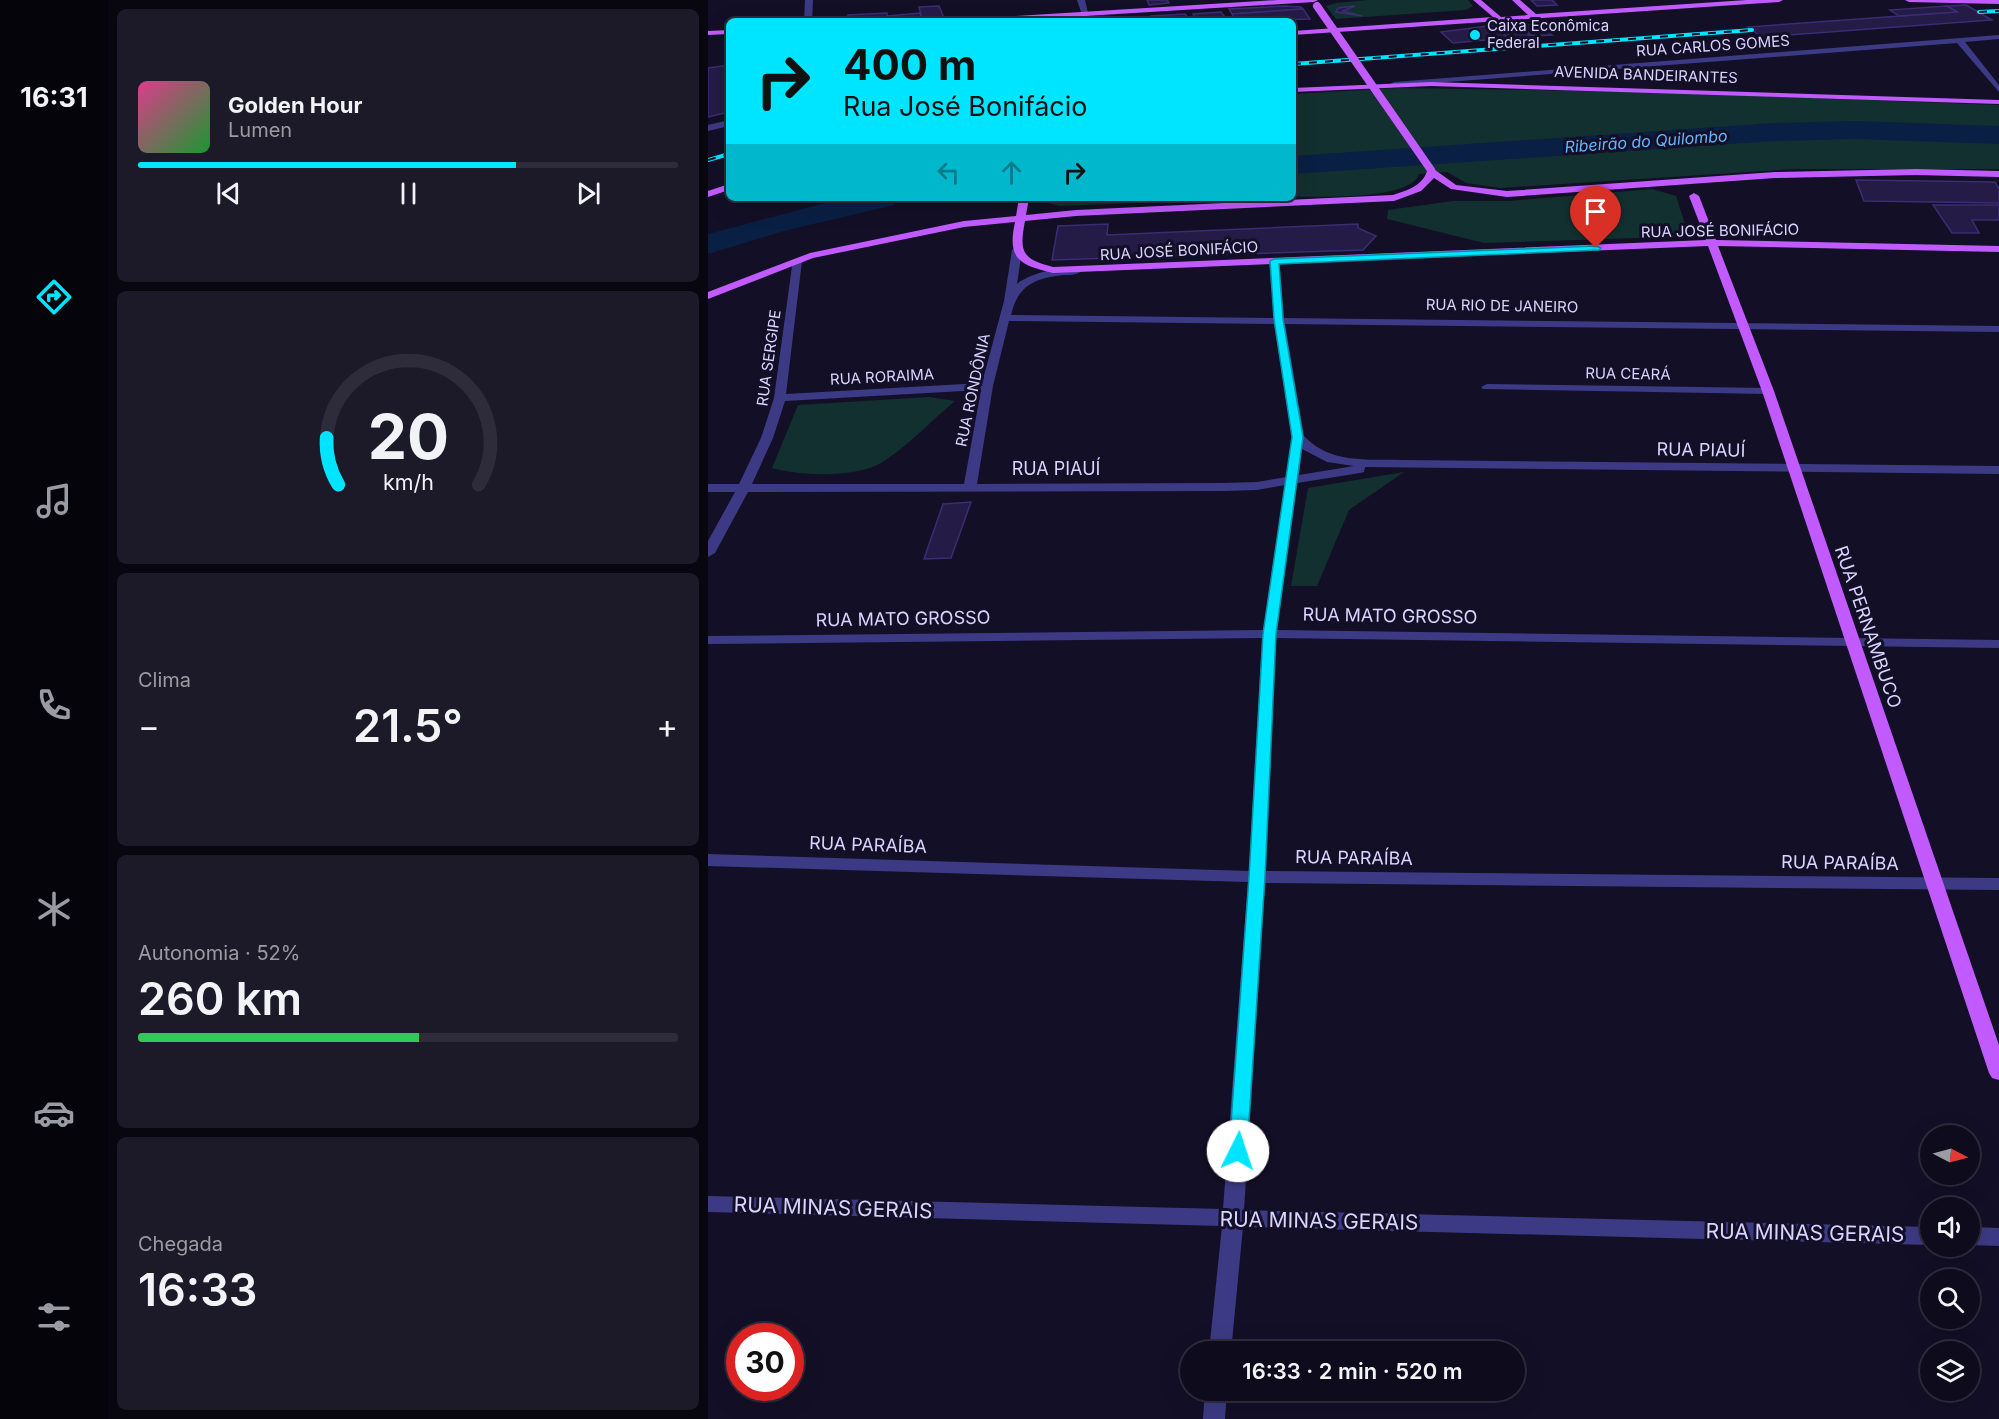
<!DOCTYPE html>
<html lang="pt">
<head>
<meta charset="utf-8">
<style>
	:root { --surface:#0e0b1c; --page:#1c1929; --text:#f1f3f6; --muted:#9b9ba3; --line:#2e2b3b; --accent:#00e5ff }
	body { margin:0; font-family:Inter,sans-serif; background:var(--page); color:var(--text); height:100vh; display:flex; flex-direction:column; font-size:22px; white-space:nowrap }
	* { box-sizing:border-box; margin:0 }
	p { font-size:20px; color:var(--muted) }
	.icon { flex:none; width:33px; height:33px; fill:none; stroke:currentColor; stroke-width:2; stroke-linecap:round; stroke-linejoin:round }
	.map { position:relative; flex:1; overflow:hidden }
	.sheet { display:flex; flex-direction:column; gap:9px; padding:9px; background:#08060f; width:600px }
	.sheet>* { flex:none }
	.hud { position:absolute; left:18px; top:18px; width:570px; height:183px; border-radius:9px; box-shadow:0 6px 24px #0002,0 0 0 2px var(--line); background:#00e5ff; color:#111; overflow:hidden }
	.needle { width:39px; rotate:96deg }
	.fabs { position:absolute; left:1212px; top:1125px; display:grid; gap:12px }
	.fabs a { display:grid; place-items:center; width:60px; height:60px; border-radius:50%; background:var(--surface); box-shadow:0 6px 24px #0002,0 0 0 2px var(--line); font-size:30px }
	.speed { position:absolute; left:18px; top:1323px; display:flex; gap:12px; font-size:30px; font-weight:700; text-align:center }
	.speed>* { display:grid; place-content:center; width:78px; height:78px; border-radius:50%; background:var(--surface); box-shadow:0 6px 24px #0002,0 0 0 2px var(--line); line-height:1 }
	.speed .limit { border:9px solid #d22; background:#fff; color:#111 }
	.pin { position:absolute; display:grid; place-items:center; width:51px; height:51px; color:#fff; margin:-62px -26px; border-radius:50% 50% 50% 0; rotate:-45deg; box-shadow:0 0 6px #0007 }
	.pin .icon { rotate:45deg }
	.me { position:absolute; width:66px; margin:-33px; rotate:4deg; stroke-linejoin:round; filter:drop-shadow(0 0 4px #0008) }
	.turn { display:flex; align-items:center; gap:21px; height:126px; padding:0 18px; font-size:27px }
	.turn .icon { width:78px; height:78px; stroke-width:2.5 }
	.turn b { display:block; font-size:42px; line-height:51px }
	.lanes { display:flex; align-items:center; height:57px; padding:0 18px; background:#0003; justify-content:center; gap:30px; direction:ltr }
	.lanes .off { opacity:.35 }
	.big { font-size:45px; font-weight:600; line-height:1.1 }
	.sheet .card { flex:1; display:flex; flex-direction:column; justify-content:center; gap:9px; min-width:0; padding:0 21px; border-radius:9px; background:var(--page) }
	.sheet .dial { align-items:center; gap:0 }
	.dial svg { height:156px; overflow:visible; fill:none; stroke:var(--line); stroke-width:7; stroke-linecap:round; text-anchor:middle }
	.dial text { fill:var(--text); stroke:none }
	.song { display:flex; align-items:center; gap:18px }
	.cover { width:72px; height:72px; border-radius:9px; background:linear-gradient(135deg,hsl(330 70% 55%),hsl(130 70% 35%)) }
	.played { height:6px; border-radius:3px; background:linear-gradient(90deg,var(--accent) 70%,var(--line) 70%) }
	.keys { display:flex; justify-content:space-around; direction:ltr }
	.heat { display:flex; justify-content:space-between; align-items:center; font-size:33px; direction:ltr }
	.charge { height:9px; border-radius:4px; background:linear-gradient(90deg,#34c759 52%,var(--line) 0) }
	.trip { position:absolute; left:472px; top:1341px; width:345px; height:60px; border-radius:30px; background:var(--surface); box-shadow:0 6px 24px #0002,0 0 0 2px var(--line); font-weight:600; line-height:60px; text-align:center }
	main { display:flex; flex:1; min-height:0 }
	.menu { display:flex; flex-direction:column; width:108px; justify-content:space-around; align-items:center; background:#06040b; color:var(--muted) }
	.menu .icon { width:42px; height:42px }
	.menu .current { color:var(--accent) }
	.menu b { font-size:27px; color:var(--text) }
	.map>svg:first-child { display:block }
	.green { fill:#12302f }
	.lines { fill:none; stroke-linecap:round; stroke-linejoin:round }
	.river { fill:#0a1f44; fill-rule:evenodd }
	.building { fill:#241b47; stroke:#3b2d73; stroke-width:1.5 }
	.minor { fill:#3d3a85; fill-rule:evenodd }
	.major { fill:#c25bff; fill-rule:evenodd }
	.rail-casing { stroke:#00e5ff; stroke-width:4 }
	.rail { stroke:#130f26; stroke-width:2; stroke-dasharray:8; stroke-linecap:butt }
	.major-bridge { stroke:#c25bff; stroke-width:8 }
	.route { fill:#00e5ff; stroke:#0095a6; stroke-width:1.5 }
	.poi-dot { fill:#00e5ff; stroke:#130f26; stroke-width:2 }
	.labels { text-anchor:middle; stroke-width:6; stroke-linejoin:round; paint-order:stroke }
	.far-poi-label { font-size:15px; fill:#d9d4ff; stroke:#130f26; text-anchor:start }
	.far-street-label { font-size:15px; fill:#d9d4ff; stroke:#130f26 }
	.far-water-label { font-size:16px; font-style:italic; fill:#62b6ff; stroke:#130f26 }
	.street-label { font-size:18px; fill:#d9d4ff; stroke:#130f26 }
	.near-street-label { font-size:21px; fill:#d9d4ff; stroke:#130f26 }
</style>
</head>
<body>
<main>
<nav class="menu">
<b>16:31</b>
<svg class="icon current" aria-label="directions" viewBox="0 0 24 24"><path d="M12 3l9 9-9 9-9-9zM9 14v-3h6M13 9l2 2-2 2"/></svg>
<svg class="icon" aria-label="music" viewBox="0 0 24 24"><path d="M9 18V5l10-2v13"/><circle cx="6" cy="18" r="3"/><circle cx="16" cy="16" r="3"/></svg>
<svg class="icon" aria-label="phone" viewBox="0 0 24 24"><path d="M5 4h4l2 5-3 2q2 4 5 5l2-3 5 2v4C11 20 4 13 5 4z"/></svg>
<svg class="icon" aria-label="climate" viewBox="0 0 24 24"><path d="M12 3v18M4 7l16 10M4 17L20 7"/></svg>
<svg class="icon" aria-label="car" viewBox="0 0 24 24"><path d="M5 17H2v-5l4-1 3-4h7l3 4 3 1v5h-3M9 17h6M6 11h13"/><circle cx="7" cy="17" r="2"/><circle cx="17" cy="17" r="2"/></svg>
<svg class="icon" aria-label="filters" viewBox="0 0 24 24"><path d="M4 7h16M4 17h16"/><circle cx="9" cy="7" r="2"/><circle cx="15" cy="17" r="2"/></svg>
</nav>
<section class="sheet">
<div class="card">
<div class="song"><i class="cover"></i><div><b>Golden Hour</b><p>Lumen</p></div></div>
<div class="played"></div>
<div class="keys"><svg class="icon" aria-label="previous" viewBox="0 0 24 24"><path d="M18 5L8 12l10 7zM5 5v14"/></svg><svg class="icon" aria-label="pause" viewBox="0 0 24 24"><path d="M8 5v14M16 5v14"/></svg><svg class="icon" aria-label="next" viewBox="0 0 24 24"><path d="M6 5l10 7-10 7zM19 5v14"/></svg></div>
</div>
<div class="card dial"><svg viewBox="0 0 100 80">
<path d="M14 69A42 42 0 1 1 86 69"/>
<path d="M14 69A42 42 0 0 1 8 45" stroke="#00e5ff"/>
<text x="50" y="56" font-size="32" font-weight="700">20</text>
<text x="50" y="72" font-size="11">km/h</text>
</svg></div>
<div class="card"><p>Clima</p>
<div class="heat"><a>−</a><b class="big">21.5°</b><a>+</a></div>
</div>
<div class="card"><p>Autonomia · 52%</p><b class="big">260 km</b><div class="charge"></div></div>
<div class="card"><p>Chegada</p><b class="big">16:33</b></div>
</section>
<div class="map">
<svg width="1291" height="1419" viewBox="0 0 1291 1419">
	<rect width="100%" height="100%" fill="#130f26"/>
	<g class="green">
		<path d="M 660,0 L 760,0 L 765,6 L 758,10 L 628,19 L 618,6 L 628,3 Z"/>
		<path d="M 691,88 L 952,92 L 1291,105 L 1291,169 L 1087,169 L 792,188 L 758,183 L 739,172 L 711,174 C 702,201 611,196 585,197 L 585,94 Z"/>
		<path d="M 944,189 L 968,196 L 978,227 L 976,232 L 960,237 L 776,243 L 679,219 L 680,210 L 745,201 L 801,201 Z"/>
		<path d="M 553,198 L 351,206 L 325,199 L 325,198 Z"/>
		<path d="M 221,397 L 247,401 C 224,420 198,448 173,463 C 148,478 91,476 64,468 L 90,405 Z"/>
		<path d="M 696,472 L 641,510 L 609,586 L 583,586 L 600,488 Z"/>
	</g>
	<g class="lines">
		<g class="river">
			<path d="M 1148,121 L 1291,126 L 1291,144 L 1148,139 L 1066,141 L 585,174 L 585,156 L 1066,123 Z"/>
			<path d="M 136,198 L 190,198 L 186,205 L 76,231 L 0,254 L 0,234 Z"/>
		</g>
	</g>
	<g class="building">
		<path d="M 439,0 L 459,0 L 461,3 L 441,5 Z"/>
		<path d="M 823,0 L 844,0 L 849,5 L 829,6 Z"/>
		<path d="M 1258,5 L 1284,20 L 1054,37 L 1040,27 L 1249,12 L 1239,6 Z"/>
		<path d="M 231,6 L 236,18 L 214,19 L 211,7 Z"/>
		<path d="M 576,6 L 593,7 L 595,9 L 524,14 L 521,9 Z"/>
		<path d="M 647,6 L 635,11 L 654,16 L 628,12 L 630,8 Z"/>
		<path d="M 1239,6 L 1249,12 L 1191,16 L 1182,10 Z"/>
		<path d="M 595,9 L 602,19 L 527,21 L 524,14 Z"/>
		<path d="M 513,12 L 520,21 L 488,21 L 485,14 Z"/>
		<path d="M 179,13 L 180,20 L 140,21 L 140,15 Z"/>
		<path d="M 212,13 L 214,19 L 180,21 L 180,16 Z"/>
		<path d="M 477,14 L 482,21 L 445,21 L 443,16 Z"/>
		<path d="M 832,24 L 844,35 L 824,36 L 812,25 Z"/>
		<path d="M 787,25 L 800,38 L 745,43 L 733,32 Z"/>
		<path d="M 811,25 L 822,36 L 803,38 L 793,27 Z"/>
		<path d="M 21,65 L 21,112 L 0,117 L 0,68 Z"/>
		<path d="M 1148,180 L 1287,182 L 1291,189 L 1291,203 L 1156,201 Z"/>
		<path d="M 1225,205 L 1291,205 L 1291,220 L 1264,220 L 1271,233 L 1244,233 Z"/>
		<path d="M 400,224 L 399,235 L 650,224 L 650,228 L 668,236 L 655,250 L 344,260 L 350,226 Z"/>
		<path d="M 263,502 L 243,558 L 216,559 L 235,504 Z"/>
	</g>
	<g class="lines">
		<g class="minor">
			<path d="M 97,0 L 105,0 L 104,21 L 96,21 Z"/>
			<path d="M 369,0 L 377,0 L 381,17 L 374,15 Z"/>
			<path d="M 1291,35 L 1291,39 L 1257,42 L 1291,85 L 1291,92 L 1249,43 L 686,86 L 682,84 L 686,82 Z"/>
			<path d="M 21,120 L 21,126 L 0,131 L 0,125 Z"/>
			<path d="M 309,247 L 314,250 L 309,284 C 320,274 362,262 374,271 C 369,275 363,275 356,275 C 327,278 310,285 303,315 L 566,318 L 561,261 L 566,258 L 571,261 L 576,318 L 1291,326 L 1291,332 L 577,324 L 596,436 C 622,464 659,459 694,460 L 1291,466 L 1291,474 L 657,467 L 656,472 L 652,473 L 589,483 L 569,630 L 1291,640 L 1291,648 L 568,638 L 558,871 L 1291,878 L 1291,890 L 557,883 L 536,1210 L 1222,1227 L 1222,1245 L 535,1227 L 523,1352 L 501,1352 L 514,1226 L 0,1212 L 0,1196 L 515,1209 L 540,882 L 0,866 L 0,854 L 541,871 L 554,638 L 0,644 L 0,636 L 555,630 L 577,485 L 549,490 L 516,491 L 40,492 L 7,553 L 0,557 L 0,541 L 27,492 L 0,492 L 0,484 L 31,484 L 53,438 L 66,398 L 85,259 L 94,261 L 78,394 L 274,383 L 296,301 L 304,250 ZM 301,321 L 566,324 L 584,437 L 578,477 L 549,482 L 516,483 L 269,484 L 285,386 ZM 273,390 L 256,484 L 44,484 L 65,438 L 77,401 ZM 594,449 L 619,462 L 646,466 L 591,475 Z"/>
			<path d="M 779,384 L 1060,388 L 1066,391 L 1060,394 L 775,389 L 773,387 Z"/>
			<path d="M 1262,1227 L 1291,1228 L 1291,1246 L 1262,1245 Z"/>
			<path d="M 497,1390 L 519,1390 L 517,1419 L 495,1419 Z"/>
		</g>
		<g class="major">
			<path d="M 570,0 L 610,0 L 606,2 L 297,21 L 257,21 L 261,19 Z"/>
			<path d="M 765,0 L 773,0 L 793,17 L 820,15 L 804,0 L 812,0 L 828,14 L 1039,0 L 1075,0 L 1071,2 L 585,35 L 585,31 L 785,17 Z"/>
			<path d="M 1197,0 L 1291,0 L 1291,4 L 1201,2 Z"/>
			<path d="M 21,30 L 21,34 L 0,35 L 0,31 Z"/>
			<path d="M 723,82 L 1291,100 L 1291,104 L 723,86 L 585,92 L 585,88 Z"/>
			<path d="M 723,167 L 748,185 L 799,191 L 1067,172 L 1208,169 L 1291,171 L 1291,177 L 1208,175 L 1067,178 L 799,197 L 743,189 L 726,178 L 713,191 L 686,201 L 368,216 L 317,221 C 311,252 314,259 345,267 L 998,240 L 981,196 L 986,193 L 991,196 L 1008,240 L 1291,246 L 1291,252 L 1010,246 L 1066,391 L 1291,1045 L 1291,1080 L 1284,1078 L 1281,1073 L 1054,391 L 1000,246 L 345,273 C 311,265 299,259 307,222 L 256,227 L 105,258 L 0,299 L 0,292 L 102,253 L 256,221 L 308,216 L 311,198 L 321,198 L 318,215 L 368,210 L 685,195 C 701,190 716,185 720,168 Z"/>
			<path d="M 21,184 L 21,190 L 0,197 L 0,191 Z"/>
		</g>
		<defs>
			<g id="rail">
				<path d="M 1271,12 L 1291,11"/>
				<path d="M 585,64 L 1044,30"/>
				<path d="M 0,160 L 21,154"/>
			</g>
		</defs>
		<use href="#rail" class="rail-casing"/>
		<use href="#rail" class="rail"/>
		<path class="major-bridge" d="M 609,6 L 723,170"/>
	</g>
	<path class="route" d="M 888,246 L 893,248 L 891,250 L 571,264 L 575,319 L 595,437 L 568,634 L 557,877 L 539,1151 L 536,1156 L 530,1158 L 523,1156 L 521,1151 L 541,877 L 555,634 L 584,437 L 566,319 L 562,261 L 566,259 Z"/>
	<circle class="poi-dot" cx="767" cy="35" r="6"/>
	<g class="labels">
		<g class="far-poi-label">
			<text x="779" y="31">Caixa Econômica<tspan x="779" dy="17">Federal</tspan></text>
		</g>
		<g class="far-street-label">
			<text transform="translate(1005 46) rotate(-4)" y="5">RUA CARLOS GOMES</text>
			<text transform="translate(938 75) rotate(2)" y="5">AVENIDA BANDEIRANTES</text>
			<text transform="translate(1012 231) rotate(-1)" y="5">RUA JOSÉ BONIFÁCIO</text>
			<text transform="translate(471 251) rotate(-3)" y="5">RUA JOSÉ BONIFÁCIO</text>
			<text transform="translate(794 306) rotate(1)" y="5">RUA RIO DE JANEIRO</text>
			<text transform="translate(61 358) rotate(-82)" y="5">RUA SERGIPE</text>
			<text transform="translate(920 374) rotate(1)" y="5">RUA CEARÁ</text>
			<text transform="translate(174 377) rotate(-3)" y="5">RUA RORAIMA</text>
			<text transform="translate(265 390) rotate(-78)" y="5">RUA RONDÔNIA</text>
		</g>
		<g class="far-water-label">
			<text transform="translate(938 141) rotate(-4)" y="6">Ribeirão do Quilombo</text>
		</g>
		<g class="street-label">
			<text transform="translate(993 450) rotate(1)" y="6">RUA PIAUÍ</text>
			<text x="348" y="475">RUA PIAUÍ</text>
			<text transform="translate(682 616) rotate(1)" y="6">RUA MATO GROSSO</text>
			<text transform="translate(195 619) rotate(-1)" y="6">RUA MATO GROSSO</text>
			<text transform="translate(1160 627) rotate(71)" y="6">RUA PERNAMBUCO</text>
			<text transform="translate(160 845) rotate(2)" y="6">RUA PARAÍBA</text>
			<text transform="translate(646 858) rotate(1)" y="6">RUA PARAÍBA</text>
			<text transform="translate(1132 863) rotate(1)" y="6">RUA PARAÍBA</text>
		</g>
		<g class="near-street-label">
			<text transform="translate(125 1208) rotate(2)" y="7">RUA MINAS GERAIS</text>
			<text transform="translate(611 1221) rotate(1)" y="7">RUA MINAS GERAIS</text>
			<text transform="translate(1097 1233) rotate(1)" y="7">RUA MINAS GERAIS</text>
		</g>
	</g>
</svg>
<div class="fabs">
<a><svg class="needle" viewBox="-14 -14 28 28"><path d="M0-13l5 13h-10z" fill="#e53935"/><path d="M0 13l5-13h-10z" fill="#9b9ba3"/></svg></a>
<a><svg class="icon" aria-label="sound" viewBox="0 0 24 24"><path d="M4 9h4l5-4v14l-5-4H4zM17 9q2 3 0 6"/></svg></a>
<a><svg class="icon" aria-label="search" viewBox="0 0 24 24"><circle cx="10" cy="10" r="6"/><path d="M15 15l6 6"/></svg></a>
<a><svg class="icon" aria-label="layers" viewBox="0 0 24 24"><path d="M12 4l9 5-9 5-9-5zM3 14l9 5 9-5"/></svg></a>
</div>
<div class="speed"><div class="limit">30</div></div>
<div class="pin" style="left:888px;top:248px;background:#d93025"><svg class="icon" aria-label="arrive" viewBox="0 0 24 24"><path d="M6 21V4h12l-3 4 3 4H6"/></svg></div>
<svg class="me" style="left:530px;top:1151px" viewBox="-20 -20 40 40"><circle r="19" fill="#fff"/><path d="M0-13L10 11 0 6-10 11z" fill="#00e5ff"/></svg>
<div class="trip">16:33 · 2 min · 520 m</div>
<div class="hud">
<div class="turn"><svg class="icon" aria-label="right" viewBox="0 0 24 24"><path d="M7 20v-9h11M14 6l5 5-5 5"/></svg><div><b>400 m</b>Rua José Bonifácio</div></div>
<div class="lanes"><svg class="icon off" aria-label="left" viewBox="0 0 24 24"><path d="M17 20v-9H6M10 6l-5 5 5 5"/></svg><svg class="icon off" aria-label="ahead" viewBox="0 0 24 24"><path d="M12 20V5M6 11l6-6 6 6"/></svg><svg class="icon" aria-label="right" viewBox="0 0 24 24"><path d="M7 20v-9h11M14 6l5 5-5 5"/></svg></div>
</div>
</div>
</main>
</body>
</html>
